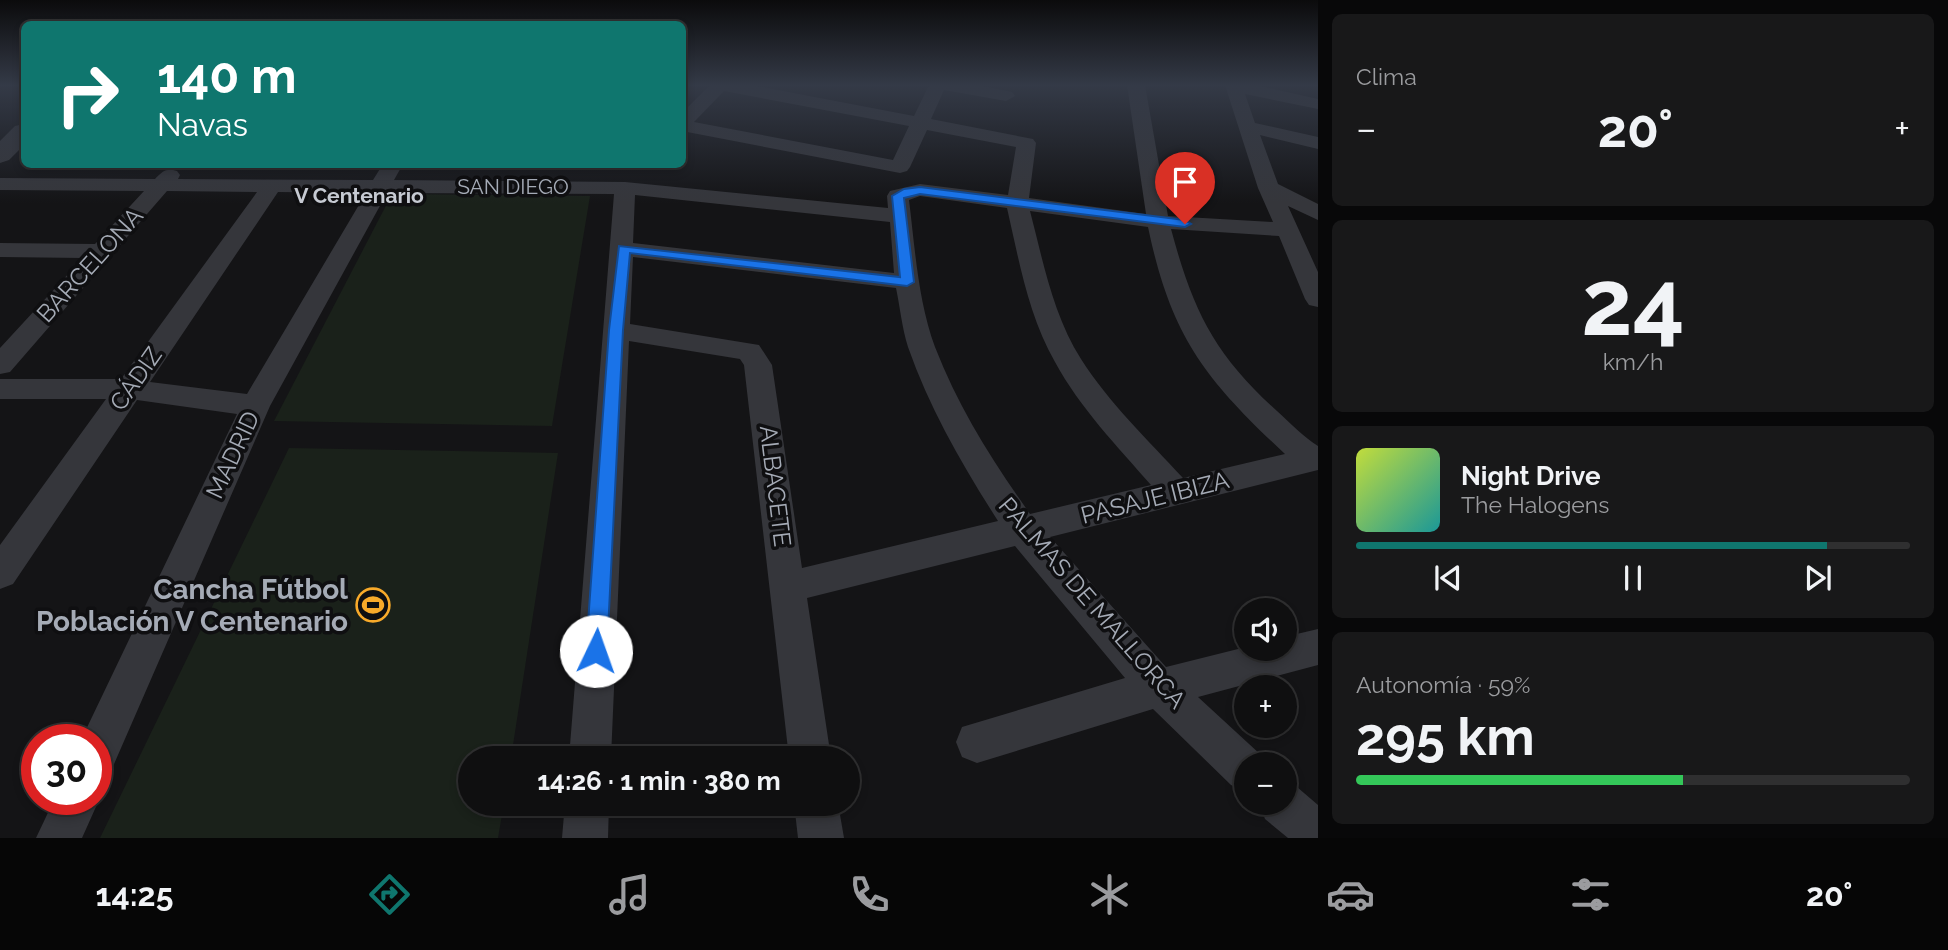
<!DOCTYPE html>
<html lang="es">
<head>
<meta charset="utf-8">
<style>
	:root { --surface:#0f0f10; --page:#181819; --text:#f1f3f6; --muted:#9b9c9f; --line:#2f2f30; --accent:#0f766e }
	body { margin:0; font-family:Raleway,sans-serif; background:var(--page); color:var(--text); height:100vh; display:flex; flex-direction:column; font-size:26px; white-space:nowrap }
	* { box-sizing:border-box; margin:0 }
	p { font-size:23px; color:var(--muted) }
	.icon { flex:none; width:38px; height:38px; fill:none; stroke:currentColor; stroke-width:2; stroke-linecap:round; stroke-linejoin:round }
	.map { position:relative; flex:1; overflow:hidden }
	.side { display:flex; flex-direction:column; gap:14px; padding:14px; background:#080809; width:630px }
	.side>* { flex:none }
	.top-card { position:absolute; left:21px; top:21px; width:665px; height:147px; border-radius:10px; box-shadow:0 4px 10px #0003,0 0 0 2px var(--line); background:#0f766e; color:#fff; overflow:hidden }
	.fabs { position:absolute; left:1234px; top:598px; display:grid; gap:14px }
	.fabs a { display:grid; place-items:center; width:63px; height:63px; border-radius:50%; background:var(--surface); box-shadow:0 4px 10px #0003,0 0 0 2px var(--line); font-size:35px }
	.speed { position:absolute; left:21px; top:724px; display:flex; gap:14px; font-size:35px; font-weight:700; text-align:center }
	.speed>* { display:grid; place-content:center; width:91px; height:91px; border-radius:50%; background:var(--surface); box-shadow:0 4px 10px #0003,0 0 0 2px var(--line); line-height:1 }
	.speed .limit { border:10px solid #d22; background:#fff; color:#111 }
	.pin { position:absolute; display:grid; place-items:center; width:60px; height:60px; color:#fff; margin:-72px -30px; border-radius:50% 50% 50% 0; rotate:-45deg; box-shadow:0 0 7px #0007 }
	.pin .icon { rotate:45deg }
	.me { position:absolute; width:77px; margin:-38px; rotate:3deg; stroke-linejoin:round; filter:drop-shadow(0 0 5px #0008) }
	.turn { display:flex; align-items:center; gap:24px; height:147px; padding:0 21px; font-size:32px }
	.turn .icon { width:91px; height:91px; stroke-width:2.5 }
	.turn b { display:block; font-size:49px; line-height:60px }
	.big { font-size:52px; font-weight:700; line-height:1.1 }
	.side .widget { flex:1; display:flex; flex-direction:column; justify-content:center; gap:10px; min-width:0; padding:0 24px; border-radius:10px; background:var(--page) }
	.side .dial { align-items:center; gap:0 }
	.dial b { font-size:91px; line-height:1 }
	.song { display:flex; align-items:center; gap:21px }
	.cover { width:84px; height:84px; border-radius:10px; background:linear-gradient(135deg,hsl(70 70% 55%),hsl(180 70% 35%)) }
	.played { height:7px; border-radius:4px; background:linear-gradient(90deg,var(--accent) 85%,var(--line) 85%) }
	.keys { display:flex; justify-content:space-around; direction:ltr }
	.heat { display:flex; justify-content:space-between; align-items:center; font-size:38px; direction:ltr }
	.charge { height:10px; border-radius:5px; background:linear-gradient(90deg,#34c759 59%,var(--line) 0) }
	.trip { position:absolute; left:458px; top:746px; width:402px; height:70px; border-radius:35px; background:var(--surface); box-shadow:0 4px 10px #0003,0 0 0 2px var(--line); font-weight:700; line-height:70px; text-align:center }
	.tabs { display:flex; height:112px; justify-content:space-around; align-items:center; background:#060606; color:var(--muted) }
	.tabs .icon { width:49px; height:49px }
	.tabs .current { color:var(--accent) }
	.tabs b { font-size:32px; color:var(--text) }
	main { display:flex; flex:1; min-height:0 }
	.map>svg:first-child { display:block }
	.green { fill:#1a211a }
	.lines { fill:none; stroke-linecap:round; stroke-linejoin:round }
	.minor { fill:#35363b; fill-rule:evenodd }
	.tertiary { fill:#35363b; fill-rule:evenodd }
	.route { fill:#1a73e8; stroke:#114b97; stroke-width:2 }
	.labels { text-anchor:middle; stroke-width:7; stroke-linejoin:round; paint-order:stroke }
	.far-street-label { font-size:21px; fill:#a5abb6; stroke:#0f0f11 }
	.far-neighbourhood-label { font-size:21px; font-weight:bold; fill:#c6cad2; stroke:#0f0f11 }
	.street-label { font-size:24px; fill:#a5abb6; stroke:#0f0f11 }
	.near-poi-label { font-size:28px; font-weight:bold; fill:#a5abb6; stroke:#0f0f11; text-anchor:end }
</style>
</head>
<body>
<main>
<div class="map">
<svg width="1318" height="838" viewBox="0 0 1318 838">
	<rect width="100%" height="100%" fill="#141416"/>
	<g class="green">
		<path d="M 392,194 L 590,196 L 552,426 L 274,421 Z"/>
		<path d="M 289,448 L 558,453 L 511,758 L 471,758 L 471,803 L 504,803 L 498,838 L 100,838 Z"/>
	</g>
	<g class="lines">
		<g class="minor">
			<path d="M 710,85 L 751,85 L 914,116 L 929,85 L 977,85 L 1012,92 L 1015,96 L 1006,101 L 944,90 L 931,119 L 1033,139 L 1036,143 L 1029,198 L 1146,214 L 1127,85 L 1145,85 L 1168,216 L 1273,222 L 1258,188 L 1225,85 L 1255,85 L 1318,99 L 1318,109 L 1245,94 L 1255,123 L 1318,137 L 1318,149 L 1260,135 L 1278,184 L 1318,204 L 1318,220 L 1288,206 L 1318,272 L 1318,307 L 1309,305 L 1305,299 L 1279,236 L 1171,229 C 1193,311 1214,354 1277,411 C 1290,423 1304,437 1318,446 L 1318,470 L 1050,537 L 1166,667 L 1246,647 L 1246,649 L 1284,649 L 1284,637 L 1318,629 L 1318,665 L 1198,697 L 1261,755 L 1265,765 L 1246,765 L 1246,791 L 1231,785 L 1153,709 L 977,763 L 962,757 L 956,742 L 962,727 L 1125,678 L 1015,546 L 807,598 L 831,758 L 789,758 L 744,365 L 740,359 L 629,341 L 611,758 L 569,758 L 614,194 L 387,193 L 270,406 L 111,771 L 96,777 L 96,740 L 81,740 L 237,414 L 137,400 L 13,584 L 0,589 L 0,545 L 106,399 L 0,399 L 0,379 L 121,379 L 257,192 L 167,191 L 10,372 L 0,374 L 0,348 L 83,258 L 0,257 L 0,243 L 95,244 L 144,191 L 0,190 L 0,178 L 155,179 C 163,171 166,168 177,171 L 180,175 L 178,179 L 373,180 L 383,164 L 403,164 L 394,180 L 625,182 L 888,208 L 887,196 L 890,191 L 920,184 L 1008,195 L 1016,147 L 927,130 L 910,167 L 907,171 L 900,173 L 682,131 L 682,113 ZM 724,91 L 909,126 L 893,160 L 694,122 ZM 278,192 L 366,193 L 247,394 L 150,382 ZM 635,195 L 890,222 L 894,273 L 633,243 ZM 920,196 L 1007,208 C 1019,260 1028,315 1055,362 C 1080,408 1117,446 1151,485 L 1030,514 C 992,460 959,409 935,347 C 918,301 915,248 909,200 ZM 1030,211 L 1148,227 C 1171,337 1205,379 1285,454 L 1183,478 C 1148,440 1109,403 1081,359 C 1053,315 1043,261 1030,211 ZM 633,257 L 896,288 C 900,307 902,328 908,347 C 930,410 963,466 998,521 L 802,568 L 772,365 L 759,345 L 630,324 Z"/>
			<path d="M 1284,782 L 1297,787 L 1318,805 L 1318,838 L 1288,838 L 1265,819 L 1259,803 L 1284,803 Z"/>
			<path d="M 96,793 L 99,800 L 82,838 L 36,838 L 54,800 L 96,800 Z"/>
			<path d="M 565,803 L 609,803 L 608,838 L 562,838 Z"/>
			<path d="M 794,803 L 838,803 L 844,838 L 798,838 Z"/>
		</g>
		<path class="tertiary" d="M 24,124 L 24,145 L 9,160 L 0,163 L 0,141 L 15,126 Z"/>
	</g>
	<linearGradient id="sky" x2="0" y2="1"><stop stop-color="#0b0b0c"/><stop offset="0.42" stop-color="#343a47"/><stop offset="1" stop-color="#343a47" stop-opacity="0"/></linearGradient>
	<rect width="1318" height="203" fill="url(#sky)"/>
	<path class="route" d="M 920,187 L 1185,220 L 1191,224 L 1185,227 L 920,194 L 904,198 L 914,282 L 907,286 L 630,253 L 623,330 L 607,651 L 604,658 L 596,661 L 589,658 L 586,651 L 609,330 L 619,246 L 900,277 L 892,196 L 904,189 Z"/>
	<defs>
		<symbol id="stadium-ring" viewBox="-11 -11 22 22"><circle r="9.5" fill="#0f0f11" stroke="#f8aa2a" stroke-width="1.5"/><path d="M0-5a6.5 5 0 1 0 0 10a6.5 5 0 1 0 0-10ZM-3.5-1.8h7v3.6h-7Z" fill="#f8aa2a"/></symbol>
	</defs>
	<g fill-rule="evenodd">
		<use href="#stadium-ring" x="354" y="586" width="38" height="38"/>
	</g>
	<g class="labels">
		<g class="far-street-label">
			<text x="513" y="194">SAN DIEGO</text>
		</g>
		<g class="far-neighbourhood-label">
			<text x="359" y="203">V Centenario</text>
		</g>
		<g class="street-label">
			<text transform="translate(90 265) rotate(-48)" y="8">BARCELONA</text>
			<text transform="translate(136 379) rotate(-55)" y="8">CÁDIZ</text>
			<text transform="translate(233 455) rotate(-65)" y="8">MADRID</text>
			<text transform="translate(775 486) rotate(83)" y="8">ALBACETE</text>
			<text transform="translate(1155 498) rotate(-14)" y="8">PASAJE IBIZA</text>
			<text transform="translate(1092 603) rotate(49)" y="8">PALMAS DE MALLORCA</text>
		</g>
		<g class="near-poi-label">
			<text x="348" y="599">Cancha Fútbol<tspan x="348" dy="32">Población V Centenario</tspan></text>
		</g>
	</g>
</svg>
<div class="fabs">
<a><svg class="icon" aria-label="sound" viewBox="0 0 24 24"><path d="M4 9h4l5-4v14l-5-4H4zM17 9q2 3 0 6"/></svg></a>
<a>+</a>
<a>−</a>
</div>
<div class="speed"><div class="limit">30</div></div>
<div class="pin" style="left:1185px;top:224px;background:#d93025"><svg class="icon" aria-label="arrive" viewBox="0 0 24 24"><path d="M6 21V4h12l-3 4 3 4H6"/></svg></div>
<svg class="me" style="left:596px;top:651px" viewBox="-20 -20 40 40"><circle r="19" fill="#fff"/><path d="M0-13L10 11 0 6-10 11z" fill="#1a73e8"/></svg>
<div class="trip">14:26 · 1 min · 380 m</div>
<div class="top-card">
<div class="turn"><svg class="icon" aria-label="right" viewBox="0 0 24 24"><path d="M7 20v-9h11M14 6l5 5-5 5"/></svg><div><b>140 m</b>Navas</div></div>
</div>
</div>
<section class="side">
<div class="widget"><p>Clima</p>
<div class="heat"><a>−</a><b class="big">20°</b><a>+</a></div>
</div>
<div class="widget dial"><b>24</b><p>km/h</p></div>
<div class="widget">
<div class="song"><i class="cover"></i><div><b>Night Drive</b><p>The Halogens</p></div></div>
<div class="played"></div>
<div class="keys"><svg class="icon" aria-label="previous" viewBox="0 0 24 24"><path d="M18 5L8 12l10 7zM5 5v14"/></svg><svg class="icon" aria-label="pause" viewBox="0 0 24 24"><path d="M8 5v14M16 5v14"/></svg><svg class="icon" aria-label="next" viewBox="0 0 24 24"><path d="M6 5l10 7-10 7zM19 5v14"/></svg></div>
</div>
<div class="widget"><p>Autonomía · 59%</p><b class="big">295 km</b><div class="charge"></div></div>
</section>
</main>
<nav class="tabs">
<b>14:25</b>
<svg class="icon current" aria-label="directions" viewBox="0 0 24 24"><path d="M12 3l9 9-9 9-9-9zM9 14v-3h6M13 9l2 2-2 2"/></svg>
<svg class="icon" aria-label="music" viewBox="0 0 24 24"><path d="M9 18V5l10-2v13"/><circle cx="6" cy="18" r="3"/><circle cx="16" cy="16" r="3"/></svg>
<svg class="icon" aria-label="phone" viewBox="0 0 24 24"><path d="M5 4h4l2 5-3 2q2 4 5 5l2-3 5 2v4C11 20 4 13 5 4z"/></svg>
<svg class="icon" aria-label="climate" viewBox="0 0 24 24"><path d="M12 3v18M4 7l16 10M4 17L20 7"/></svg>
<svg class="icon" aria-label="car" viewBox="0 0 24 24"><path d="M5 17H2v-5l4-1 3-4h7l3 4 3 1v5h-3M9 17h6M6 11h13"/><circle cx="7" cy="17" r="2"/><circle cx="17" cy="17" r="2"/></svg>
<svg class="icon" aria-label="filters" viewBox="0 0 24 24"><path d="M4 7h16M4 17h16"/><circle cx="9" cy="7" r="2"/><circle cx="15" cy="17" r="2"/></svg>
<b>20°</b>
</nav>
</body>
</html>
